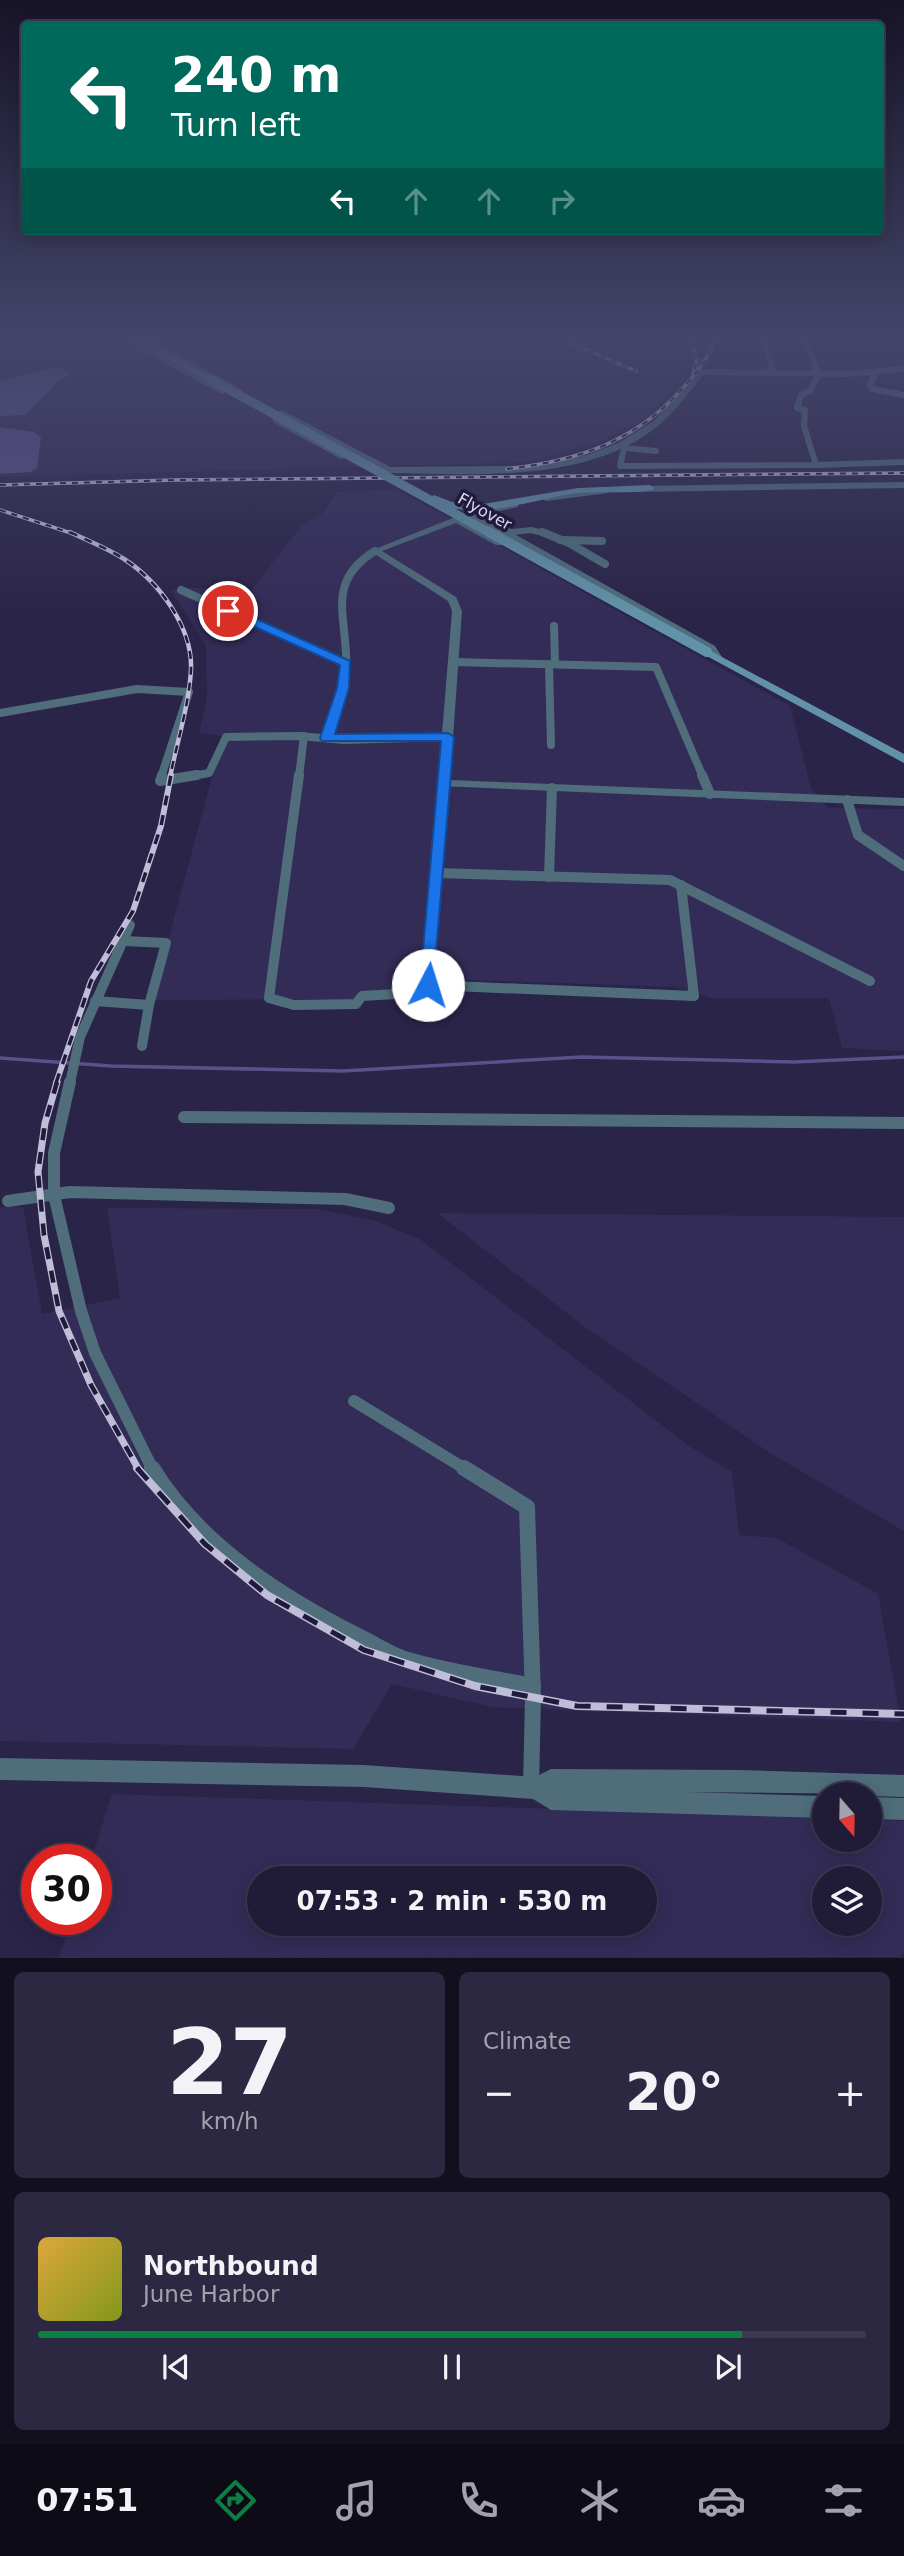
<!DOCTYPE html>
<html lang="en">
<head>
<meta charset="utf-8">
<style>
	:root { --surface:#201b36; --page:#2d2842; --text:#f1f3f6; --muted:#a2a1ad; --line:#3d3951; --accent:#0b8043 }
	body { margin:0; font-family:"DejaVu Sans",sans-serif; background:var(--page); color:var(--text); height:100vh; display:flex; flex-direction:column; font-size:26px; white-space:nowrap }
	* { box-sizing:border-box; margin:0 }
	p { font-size:23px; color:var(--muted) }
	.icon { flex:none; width:38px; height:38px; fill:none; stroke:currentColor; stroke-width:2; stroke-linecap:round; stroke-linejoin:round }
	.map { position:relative; height:1958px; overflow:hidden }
	.drawer { display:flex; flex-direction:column; gap:14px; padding:14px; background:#120f1e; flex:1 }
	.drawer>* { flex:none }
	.top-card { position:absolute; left:21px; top:21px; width:863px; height:214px; border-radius:7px; box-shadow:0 4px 18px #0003,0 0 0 2px var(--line); background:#00695c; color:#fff; overflow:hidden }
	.needle { width:46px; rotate:160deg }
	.controls { position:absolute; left:812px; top:1782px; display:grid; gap:14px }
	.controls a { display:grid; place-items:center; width:70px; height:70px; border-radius:50%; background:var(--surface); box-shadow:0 4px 18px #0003,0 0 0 2px var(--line); font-size:35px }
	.speed { position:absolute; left:21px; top:1844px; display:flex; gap:14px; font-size:35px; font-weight:700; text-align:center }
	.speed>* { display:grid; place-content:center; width:91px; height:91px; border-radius:50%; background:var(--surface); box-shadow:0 4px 18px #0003,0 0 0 2px var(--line); line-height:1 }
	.speed .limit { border:10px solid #d22; background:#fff; color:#111 }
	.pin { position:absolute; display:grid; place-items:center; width:60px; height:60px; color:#fff; margin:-30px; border:4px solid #fff; border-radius:50%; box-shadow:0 2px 7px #0007 }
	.me { position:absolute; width:77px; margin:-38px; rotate:5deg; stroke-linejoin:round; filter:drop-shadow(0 0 5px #0008) }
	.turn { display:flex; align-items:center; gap:24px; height:147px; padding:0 35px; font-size:32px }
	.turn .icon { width:91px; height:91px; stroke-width:2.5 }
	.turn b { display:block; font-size:49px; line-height:60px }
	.lanes { display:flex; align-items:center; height:66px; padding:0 35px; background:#0003; justify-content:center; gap:35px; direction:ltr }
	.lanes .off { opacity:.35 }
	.big { font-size:52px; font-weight:700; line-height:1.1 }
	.drawer .tile { flex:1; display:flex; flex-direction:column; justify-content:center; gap:10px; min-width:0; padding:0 24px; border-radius:10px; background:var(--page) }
	.drawer .dial { align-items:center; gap:0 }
	.dial b { font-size:91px; line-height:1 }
	.song { display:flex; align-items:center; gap:21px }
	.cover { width:84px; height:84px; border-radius:10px; background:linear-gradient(135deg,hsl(40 70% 55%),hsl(70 70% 35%)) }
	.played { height:7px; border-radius:4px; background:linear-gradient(90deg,var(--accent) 85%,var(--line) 85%) }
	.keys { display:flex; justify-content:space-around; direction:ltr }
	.heat { display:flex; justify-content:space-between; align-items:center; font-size:38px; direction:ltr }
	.drawer .tiles { flex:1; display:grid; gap:14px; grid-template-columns:1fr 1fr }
	.tile:last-child { grid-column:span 2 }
	.trip { position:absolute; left:247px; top:1866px; width:410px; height:70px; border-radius:35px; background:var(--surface); box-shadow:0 4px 18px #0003,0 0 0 2px var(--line); font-weight:700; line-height:70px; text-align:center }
	.tabs { display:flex; height:112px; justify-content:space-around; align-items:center; background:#0d0b16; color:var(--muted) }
	.tabs .icon { width:49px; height:49px }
	.tabs .on { color:var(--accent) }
	.tabs b { font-size:32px; color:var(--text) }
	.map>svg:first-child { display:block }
	.built { fill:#332c57; fill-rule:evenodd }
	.water { fill:#595189 }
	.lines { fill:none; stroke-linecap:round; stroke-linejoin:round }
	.stream { stroke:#595189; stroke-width:3.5 }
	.minor-far4 { stroke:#4f6d7b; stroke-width:6 }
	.minor-far3 { stroke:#4f6d7b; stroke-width:8 }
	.minor-far2 { stroke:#4f6d7b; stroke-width:10 }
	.minor-far1 { stroke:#4f6d7b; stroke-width:12 }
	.minor { stroke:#4f6d7b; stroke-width:16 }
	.tertiary { fill:#4f6d7b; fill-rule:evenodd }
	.secondary { fill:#6292a8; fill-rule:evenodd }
	.rail-far4-casing { stroke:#bfbdd7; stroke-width:3.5 }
	.rail-far3-casing { stroke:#bfbdd7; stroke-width:4.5 }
	.rail-far2-casing { stroke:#bfbdd7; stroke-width:6 }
	.rail-far1-casing { stroke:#bfbdd7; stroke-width:7 }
	.rail-casing { stroke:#bfbdd7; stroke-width:8 }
	.rail-far4 { stroke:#201a3d; stroke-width:2; stroke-dasharray:6; stroke-linecap:butt }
	.rail-far3 { stroke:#201a3d; stroke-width:2.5; stroke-dasharray:8; stroke-linecap:butt }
	.rail-far2 { stroke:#201a3d; stroke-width:3.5; stroke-dasharray:10; stroke-linecap:butt }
	.rail-far1 { stroke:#201a3d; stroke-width:4.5; stroke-dasharray:12; stroke-linecap:butt }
	.rail { stroke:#201a3d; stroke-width:5; stroke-dasharray:16; stroke-linecap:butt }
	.secondary-bridge-far1 { stroke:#6292a8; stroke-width:9 }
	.secondary-bridge { stroke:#6292a8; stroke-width:10 }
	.route { fill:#1a73e8; stroke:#114b97; stroke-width:2 }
	.labels { text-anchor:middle; stroke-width:7; stroke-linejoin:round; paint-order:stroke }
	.far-street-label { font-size:16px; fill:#d9d7ef; stroke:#201a3d }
</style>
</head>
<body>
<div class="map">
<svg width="904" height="1958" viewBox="0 0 904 1958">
	<rect width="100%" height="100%" fill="#2a2448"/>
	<g class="built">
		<path d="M 0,341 L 117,343 L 723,341 L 704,370 L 681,368 L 661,402 L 642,420 L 601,441 L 530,462 L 0,477 Z"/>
		<path d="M 398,490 L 790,706 L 811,788 L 828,808 L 904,809 L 904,1051 L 842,1048 L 829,998 L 712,998 L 677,987 L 437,979 L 410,999 L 152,1000 L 223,736 L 199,733 L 207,697 L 206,646 L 171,590 L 181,587 L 250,592 L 302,525 L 323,513 L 337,492 Z"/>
		<path d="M 0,1207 L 23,1207 L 42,1314 L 120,1298 L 107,1208 L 318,1209 L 376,1221 L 421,1240 L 689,1446 L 732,1472 L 739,1535 L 777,1538 L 878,1594 L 901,1722 L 492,1707 L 392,1684 L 353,1749 L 0,1741 Z"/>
		<path d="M 437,1213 L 904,1217 L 904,1531 L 773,1455 L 585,1327 Z"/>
		<path d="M 112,1794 L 824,1818 L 824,1839 L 870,1839 L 870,1819 L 904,1821 L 904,1952 L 900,1957 L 59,1958 L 71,1920 L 96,1920 L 96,1860 L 91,1860 ZM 259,1878 L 644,1878 L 644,1923 L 259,1923 ZM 824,1878 L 870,1878 L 870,1923 L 824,1923 Z"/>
	</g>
	<g class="water">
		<path d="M 59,366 L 70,374 L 56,383 L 25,415 L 0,416 L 0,381 Z"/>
		<path d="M 0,427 L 34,432 L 41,438 L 37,468 L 30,472 L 0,474 Z"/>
	</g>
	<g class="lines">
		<path class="stream" d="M 0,1058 L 111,1066 L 343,1071 L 582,1057 L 794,1062 L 904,1057"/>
		<g class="minor-far4">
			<path d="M 764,341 L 774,374"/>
			<path d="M 701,372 L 846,374 L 904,369"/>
			<path d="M 868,372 L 874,376 L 870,385 L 872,389 L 904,395"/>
			<path d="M 656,451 L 624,448 L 620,466 L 816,465 L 804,426 L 805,410 L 797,408 L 801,395 L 810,391 L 819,374 L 805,341"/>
			<path d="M 816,465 L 904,462"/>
			<path d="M 504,533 L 531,530 L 547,534"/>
		</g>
		<g class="minor-far3">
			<path d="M 542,532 L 569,543 L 605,564"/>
			<path d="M 504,533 L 508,532"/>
			<path d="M 560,540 L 602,541"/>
			<path d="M 181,590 L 346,664"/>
			<path d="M 554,626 L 555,664"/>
			<path d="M 454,662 L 656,667 L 703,777"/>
			<path d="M 549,664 L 551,745"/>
			<path d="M 0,713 L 137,689 L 189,692 L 161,777"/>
			<path d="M 327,738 C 334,716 344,693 346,669 C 349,620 323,583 375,551"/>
			<path d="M 186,777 L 209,773 L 226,737 L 299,736 L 344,740 L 448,737"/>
			<path d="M 299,777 L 304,736"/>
		</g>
		<g class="minor-far2">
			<path d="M 162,775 L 160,781 L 197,775"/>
			<path d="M 299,775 L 269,998 L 294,1005 L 356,1004 L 362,996 L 413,993 L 428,985 L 694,996 L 681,885"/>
			<path d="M 702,775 L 710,794"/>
			<path d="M 847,800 L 858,835 L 904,866"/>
			<path d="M 437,873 L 670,880 L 870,981"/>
			<path d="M 549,877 L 552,788"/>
			<path d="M 125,941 L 166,943 L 149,1005 L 142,1046"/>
			<path d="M 428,985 L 444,783"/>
			<path d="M 95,1001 L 149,1005"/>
			<path d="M 70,1083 L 80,1037 L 130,925"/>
		</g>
		<g class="minor-far1">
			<path d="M 70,1082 L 54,1153 L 54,1195 L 81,1311 L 95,1353 L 153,1470"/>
			<path d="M 184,1117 L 904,1123"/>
			<path d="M 8,1201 L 70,1192 L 345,1199 L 389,1208"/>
			<path d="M 354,1401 L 467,1470"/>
		</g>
		<g class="minor">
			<path d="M 152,1468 C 199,1545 281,1597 360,1637 C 375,1644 392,1656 408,1660 C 448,1672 492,1678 533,1686"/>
			<path d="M 464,1468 L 527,1507 L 533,1698 L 531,1787"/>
		</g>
		<g class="tertiary">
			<path d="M 126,341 L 135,341 L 228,392 L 221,394 Z"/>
			<path d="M 145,341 L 154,341 L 244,391 L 237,393 Z"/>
			<path d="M 698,370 L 705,372 C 691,390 677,410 659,425 C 588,484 474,474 388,473 L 379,475 L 365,469 L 369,466 L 380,469 L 275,412 L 282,410 L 390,467 L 524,466 L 587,455 L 618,443 L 654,421 Z"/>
			<path d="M 273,418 L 279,418 L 348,457 L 341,459 L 273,422 Z"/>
			<path d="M 904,482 L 904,488 L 636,492 L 631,489 L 636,486 Z"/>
			<path d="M 605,488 L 610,491 L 608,493 L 546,501 L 541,498 L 546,495 Z"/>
			<path d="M 515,502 L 518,503 L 518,507 L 480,515 L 715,646 L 722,657 L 717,660 L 713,659 L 707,650 L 470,517 L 464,520 L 502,541 L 502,545 L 496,545 L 456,523 L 382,551 L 456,597 L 462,611 L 450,780 L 904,798 L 904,806 L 440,786 L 438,783 L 452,611 L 448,601 L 370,551 L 468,512 Z"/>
			<path d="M 0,1758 L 364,1765 L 535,1777 L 551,1769 L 739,1770 L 904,1775 L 904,1797 L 870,1796 L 870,1794 L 688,1792 L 824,1796 L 824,1818 L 551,1810 L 533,1799 L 364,1787 L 0,1780 Z"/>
			<path d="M 870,1797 L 904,1798 L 904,1820 L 870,1819 Z"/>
		</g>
		<g class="secondary">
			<path d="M 137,341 L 146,341 L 214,379 L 207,381 Z"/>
			<path d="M 650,485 L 654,488 L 653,490 C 628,494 602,491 577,493 C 535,498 468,526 429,498 L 434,495 L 452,502 L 483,504 L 578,488 Z"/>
			<path d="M 707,649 L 904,754 L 904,763 L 703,654 L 703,650 Z"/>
		</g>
		<defs>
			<g id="rail-far4">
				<path d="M 567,341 L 636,371"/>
				<path d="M 691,341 L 697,360 L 693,374"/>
				<path d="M 507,469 C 575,461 634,443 681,390 C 695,375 707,360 715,341"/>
				<path d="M 0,485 L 175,480 L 904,473"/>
				<path d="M 0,510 L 74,534"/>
			</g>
			<path id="rail-far3" d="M 70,532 C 88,541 107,548 124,559 C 158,581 193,627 191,670 C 189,705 177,742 170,777"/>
			<path id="rail-far2" d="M 56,1083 L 91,981 L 133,911 L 161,826 L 171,775"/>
			<path id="rail-far1" d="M 57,1082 L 45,1123 L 38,1172 L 44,1235 L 59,1311 L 91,1385 L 139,1470"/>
			<path id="rail" d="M 137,1468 L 205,1544 L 267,1595 L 364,1650 L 475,1686 L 577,1706 L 904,1714"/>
		</defs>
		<use href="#rail-far4" class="rail-far4-casing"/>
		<use href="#rail-far3" class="rail-far3-casing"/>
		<use href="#rail-far2" class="rail-far2-casing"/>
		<use href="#rail-far1" class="rail-far1-casing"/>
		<use href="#rail" class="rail-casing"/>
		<use href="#rail-far4" class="rail-far4"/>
		<use href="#rail-far3" class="rail-far3"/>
		<use href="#rail-far2" class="rail-far2"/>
		<use href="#rail-far1" class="rail-far1"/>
		<use href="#rail" class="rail"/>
		<path class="secondary-bridge-far1" d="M 210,379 L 492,534"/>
		<path class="secondary-bridge" d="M 489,532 L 707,652"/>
	</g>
	<linearGradient id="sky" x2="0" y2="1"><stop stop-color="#171428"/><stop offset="0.55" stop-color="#44456a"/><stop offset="1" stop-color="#44456a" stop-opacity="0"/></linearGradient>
	<rect width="904" height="615" fill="url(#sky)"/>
	<path class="route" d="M 224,608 L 232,608 L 350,661 L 349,688 L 335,734 L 448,733 L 454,737 L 433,989 L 428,991 L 420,985 L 441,741 L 322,741 L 320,738 L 337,688 L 340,665 L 224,613 Z"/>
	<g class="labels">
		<g class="far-street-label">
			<text transform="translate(485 511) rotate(29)" y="6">Flyover</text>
		</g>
	</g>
</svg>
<div class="controls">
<a><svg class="needle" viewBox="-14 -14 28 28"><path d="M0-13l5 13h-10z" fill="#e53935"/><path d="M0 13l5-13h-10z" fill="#a2a1ad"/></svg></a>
<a><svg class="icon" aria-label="layers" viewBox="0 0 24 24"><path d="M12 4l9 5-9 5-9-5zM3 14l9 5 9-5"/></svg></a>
</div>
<div class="speed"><div class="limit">30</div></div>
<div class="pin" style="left:228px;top:611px;background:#d93025"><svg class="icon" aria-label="arrive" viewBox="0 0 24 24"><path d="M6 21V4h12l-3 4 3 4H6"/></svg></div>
<svg class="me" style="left:428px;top:985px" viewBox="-20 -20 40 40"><circle r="19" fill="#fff"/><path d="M0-13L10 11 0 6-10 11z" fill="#1a73e8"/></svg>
<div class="trip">07:53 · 2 min · 530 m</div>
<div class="top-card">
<div class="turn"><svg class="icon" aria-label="left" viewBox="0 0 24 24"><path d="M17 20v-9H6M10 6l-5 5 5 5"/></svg><div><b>240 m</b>Turn left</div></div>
<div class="lanes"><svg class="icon" aria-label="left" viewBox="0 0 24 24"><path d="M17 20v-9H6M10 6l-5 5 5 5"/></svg><svg class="icon off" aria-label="ahead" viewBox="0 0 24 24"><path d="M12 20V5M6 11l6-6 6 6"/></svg><svg class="icon off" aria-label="ahead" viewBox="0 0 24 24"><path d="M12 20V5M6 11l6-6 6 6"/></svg><svg class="icon off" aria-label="right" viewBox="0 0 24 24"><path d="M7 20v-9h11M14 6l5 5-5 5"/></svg></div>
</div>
</div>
<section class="drawer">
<div class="tiles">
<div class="tile dial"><b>27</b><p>km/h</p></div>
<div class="tile"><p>Climate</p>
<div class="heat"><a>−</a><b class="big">20°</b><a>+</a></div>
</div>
<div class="tile">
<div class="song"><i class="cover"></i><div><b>Northbound</b><p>June Harbor</p></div></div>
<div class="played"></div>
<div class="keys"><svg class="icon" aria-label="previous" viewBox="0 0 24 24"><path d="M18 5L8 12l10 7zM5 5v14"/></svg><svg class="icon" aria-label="pause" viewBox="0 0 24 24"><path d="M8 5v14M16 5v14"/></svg><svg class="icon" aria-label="next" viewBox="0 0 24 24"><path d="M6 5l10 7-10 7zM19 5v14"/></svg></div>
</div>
</div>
</section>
<nav class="tabs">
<b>07:51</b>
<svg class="icon on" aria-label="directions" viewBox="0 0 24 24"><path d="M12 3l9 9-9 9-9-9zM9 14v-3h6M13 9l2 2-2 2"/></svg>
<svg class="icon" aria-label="music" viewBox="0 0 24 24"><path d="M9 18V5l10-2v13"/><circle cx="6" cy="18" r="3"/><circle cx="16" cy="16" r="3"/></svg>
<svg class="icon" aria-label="phone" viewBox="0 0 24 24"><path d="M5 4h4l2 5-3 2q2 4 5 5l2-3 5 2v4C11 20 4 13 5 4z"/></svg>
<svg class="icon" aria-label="climate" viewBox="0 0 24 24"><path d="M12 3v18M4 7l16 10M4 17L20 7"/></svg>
<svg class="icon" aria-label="car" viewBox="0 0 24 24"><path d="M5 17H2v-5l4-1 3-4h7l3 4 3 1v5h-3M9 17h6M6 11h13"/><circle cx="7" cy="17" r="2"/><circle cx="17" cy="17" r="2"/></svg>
<svg class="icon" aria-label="filters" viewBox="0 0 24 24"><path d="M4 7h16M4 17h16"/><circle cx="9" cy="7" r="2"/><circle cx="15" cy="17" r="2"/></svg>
</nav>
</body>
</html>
